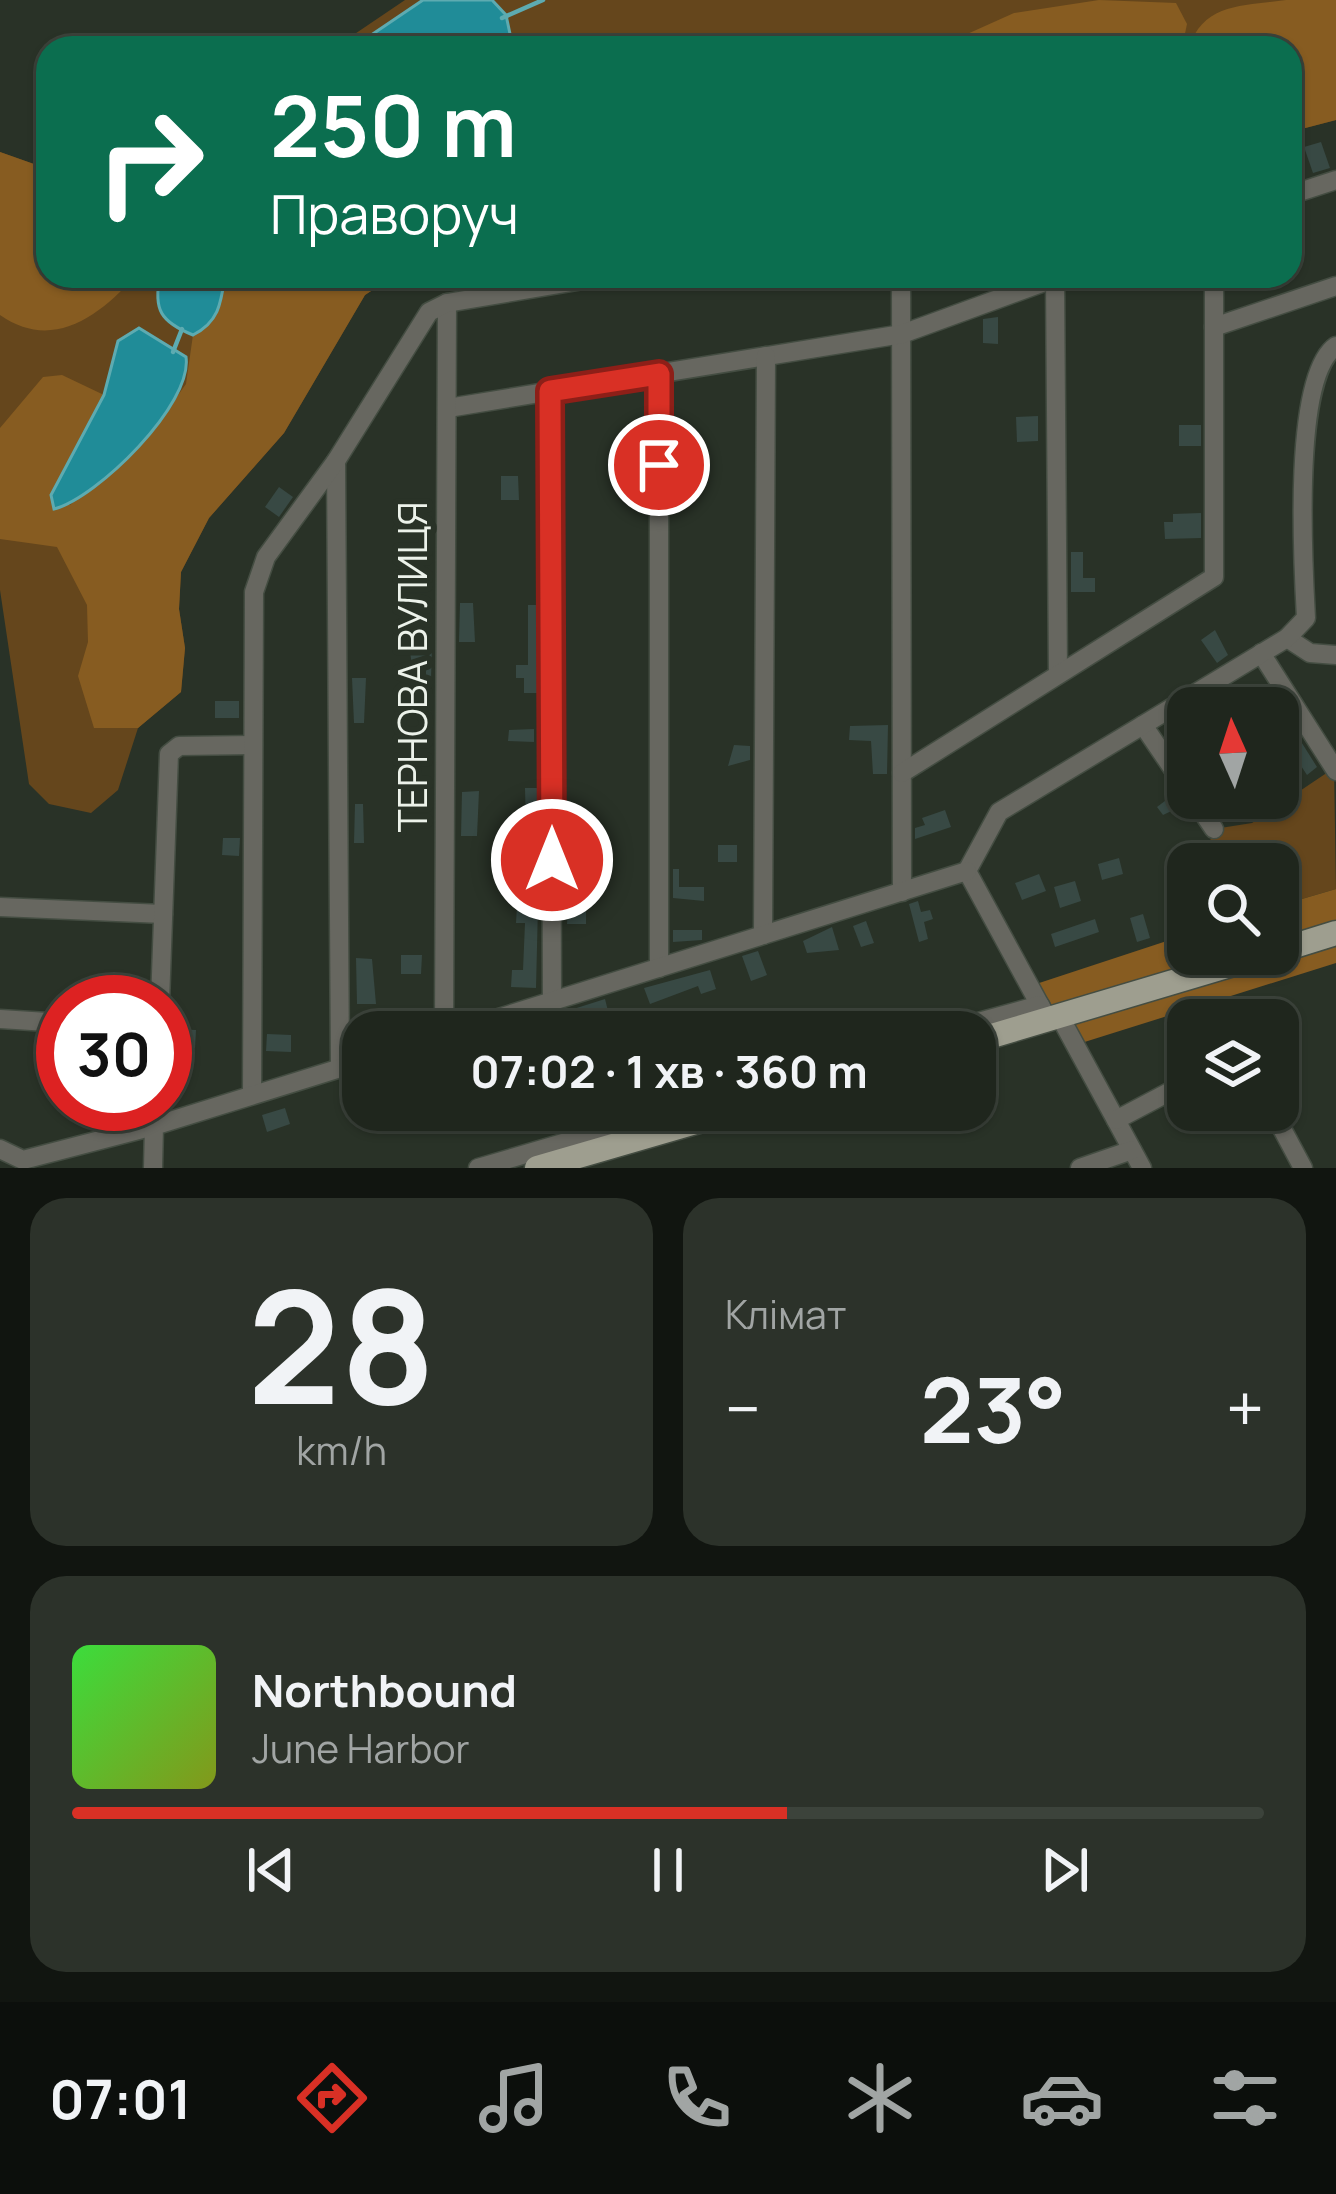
<!DOCTYPE html>
<html lang="uk">
<head>
<meta charset="utf-8">
<style>
	:root { --surface:#1f261d; --page:#2c322a; --text:#f1f3f6; --muted:#a1a5a4; --line:#3c433b; --accent:#d93025 }
	body { margin:0; font-family:Manrope,sans-serif; background:var(--page); color:var(--text); height:100vh; display:flex; flex-direction:column; font-size:45px; white-space:nowrap }
	* { box-sizing:border-box; margin:0 }
	p { font-size:39px; color:var(--muted) }
	.icon { flex:none; width:66px; height:66px; fill:none; stroke:currentColor; stroke-width:2; stroke-linecap:round; stroke-linejoin:round }
	.map { position:relative; height:1168px; overflow:hidden }
	.side { display:flex; flex-direction:column; gap:30px; padding:30px; background:#111510; flex:1 }
	.side>* { flex:none }
	.hud { position:absolute; left:36px; top:36px; width:1266px; height:252px; border-radius:36px; box-shadow:0 3px 9px #0004,0 0 0 3px var(--line); background:#0b6e4f; color:#fff; overflow:hidden }
	.needle { width:78px; rotate:357deg }
	.buttons { position:absolute; left:1167px; top:687px; display:grid; gap:24px }
	.buttons a { display:grid; place-items:center; width:132px; height:132px; border-radius:24px; background:var(--surface); box-shadow:0 3px 9px #0004,0 0 0 3px var(--line); font-size:60px }
	.speed { position:absolute; left:36px; top:975px; display:flex; gap:24px; font-size:60px; font-weight:700; text-align:center }
	.speed>* { display:grid; place-content:center; width:156px; height:156px; border-radius:50%; background:var(--surface); box-shadow:0 3px 9px #0004,0 0 0 3px var(--line); line-height:1 }
	.speed .limit { border:18px solid #d22; background:#fff; color:#111 }
	.pin { position:absolute; display:grid; place-items:center; width:102px; height:102px; color:#fff; margin:-51px; border:6px solid #fff; border-radius:50%; box-shadow:0 3px 12px #0007 }
	.me { position:absolute; width:132px; margin:-66px; rotate:0deg; stroke-linejoin:round; filter:drop-shadow(0 0 9px #0008) }
	.turn { display:flex; align-items:center; gap:42px; height:252px; padding:0 36px; font-size:54px }
	.turn .icon { width:156px; height:156px; stroke-width:2.5 }
	.turn b { display:block; font-size:84px; line-height:102px }
	.big { font-size:90px; font-weight:700; line-height:1.1 }
	.side .tile { flex:1; display:flex; flex-direction:column; justify-content:center; gap:18px; min-width:0; padding:0 42px; border-radius:36px; background:var(--page) }
	.side .dial { align-items:center; gap:0 }
	.dial b { font-size:156px; line-height:1 }
	.song { display:flex; align-items:center; gap:36px }
	.cover { width:144px; height:144px; border-radius:18px; background:linear-gradient(135deg,hsl(120 70% 55%),hsl(70 70% 35%)) }
	.played { height:12px; border-radius:6px; background:linear-gradient(90deg,var(--accent) 60%,var(--line) 60%) }
	.keys { display:flex; justify-content:space-around; direction:ltr }
	.heat { display:flex; justify-content:space-between; align-items:center; font-size:66px; direction:ltr }
	.side .tiles { flex:1; display:grid; gap:30px; grid-template-columns:1fr 1fr }
	.tile:last-child { grid-column:span 2 }
	.trip { position:absolute; left:342px; top:1011px; width:654px; height:120px; border-radius:36px; background:var(--surface); box-shadow:0 3px 9px #0004,0 0 0 3px var(--line); font-weight:700; line-height:120px; text-align:center }
	.dock { display:flex; height:192px; justify-content:space-around; align-items:center; background:#0c0f0c; color:var(--muted) }
	.dock .icon { width:84px; height:84px }
	.dock .on { color:var(--accent) }
	.dock b { font-size:54px; color:var(--text) }
	.map>svg:first-child { display:block }
	.green { fill:#65461c }
	.forest { fill:#875c21 }
	.water { fill:#208c98; stroke:#5dabb1; stroke-width:3 }
	.lines { fill:none; stroke-linecap:round; stroke-linejoin:round }
	.stream { stroke:#5dabb1; stroke-width:4.5 }
	.building { fill:#384944 }
	.minor-casing { stroke:#444d42; stroke-width:21 }
	.major-casing { stroke:#444d42; stroke-width:27 }
	.minor { stroke:#676760; stroke-width:18 }
	.major { stroke:#9e9e8f; stroke-width:24 }
	.route-casing { stroke:#8d1f18; stroke-width:30 }
	.route { stroke:#d93025; stroke-width:21 }
	.labels { text-anchor:middle; stroke-width:12; stroke-linejoin:round; paint-order:stroke }
	.street-label { font-size:39px; fill:#ecf2ea; stroke:#293227 }
</style>
</head>
<body>
<div class="map">
<svg width="1336" height="1168" viewBox="0 0 1336 1168">
	<rect width="100%" height="100%" fill="#293227"/>
	<g class="green">
		<path d="M 405,0 L 1336,0 L 1336,120 L 1290,132 L 1290,48 L 334,48 Z"/>
		<path d="M 0,152 L 48,169 L 48,276 L 394,276 L 365,295 L 284,433 L 209,518 L 181,572 L 179,609 L 185,648 L 181,692 L 138,728 L 118,790 L 91,813 L 49,804 L 29,784 L 0,590 Z"/>
		<path d="M 1334,768 L 1336,889 L 1278,906 L 1278,864 L 1188,864 L 1188,887 L 1177,880 L 1175,869 L 1209,844 L 1214,829 L 1252,823 Z"/>
	</g>
	<g class="forest">
		<path d="M 1099,0 L 1176,3 L 1187,24 L 1182,48 L 936,48 L 1014,13 Z"/>
		<path d="M 1286,0 L 1336,0 L 1336,120 L 1290,132 L 1290,48 L 1189,48 C 1203,2 1246,6 1286,0 Z"/>
		<path d="M 0,152 L 48,169 L 48,276 L 135,276 C 98,318 51,351 0,315 Z"/>
		<path d="M 225,276 L 394,276 L 365,295 L 284,433 L 209,518 L 181,572 L 179,609 L 185,648 L 181,692 L 138,728 L 94,728 L 78,676 L 88,642 L 87,605 L 57,547 L 0,539 L 0,428 L 43,377 L 62,375 L 104,395 L 51,495 L 70,505 L 149,435 L 186,384 L 193,335 C 218,323 222,301 225,276 Z"/>
		<path d="M 1336,889 L 1336,963 L 1075,1045 L 1030,986 L 1188,934 L 1188,954 L 1278,954 L 1278,906 Z"/>
	</g>
	<g class="water">
		<path d="M 423,0 L 492,0 L 506,15 L 513,48 L 352,48 Z"/>
		<path d="M 160,276 L 225,276 C 221,303 219,322 193,335 C 161,322 153,310 160,276 Z"/>
		<path d="M 139,328 L 186,357 C 193,404 97,498 54,509 L 51,495 L 104,395 L 118,341 Z"/>
	</g>
	<g class="lines">
		<g class="stream">
			<path d="M 502,18 L 543,0"/>
			<path d="M 173,352 L 182,329"/>
		</g>
	</g>
	<g class="building">
		<path d="M 1321,142 L 1330,168 L 1313,173 L 1304,147 Z"/>
		<path d="M 998,317 L 998,344 L 983,343 L 983,319 Z"/>
		<path d="M 1038,416 L 1038,441 L 1017,442 L 1016,417 Z"/>
		<rect x="1179" y="425" width="22" height="21"/>
		<path d="M 501,476 L 518,476 L 519,500 L 501,500 Z"/>
		<path d="M 279,487 L 293,497 L 279,517 L 265,507 Z"/>
		<path d="M 1201,513 L 1201,538 L 1165,539 L 1164,522 L 1173,522 L 1173,514 Z"/>
		<path d="M 1071,552 L 1083,552 L 1083,578 L 1095,578 L 1095,592 L 1071,592 Z"/>
		<path d="M 460,603 L 473,603 L 475,642 L 459,642 Z"/>
		<path d="M 528,605 L 537,605 L 537,693 L 524,693 L 524,678 L 516,678 L 516,665 L 528,665 Z"/>
		<path d="M 1215,630 L 1228,655 L 1217,663 L 1201,640 Z"/>
		<path d="M 409,643 L 432,644 L 430,715 L 418,715 Z"/>
		<path d="M 352,678 L 366,678 L 364,723 L 354,723 Z"/>
		<rect x="215" y="701" width="24" height="17"/>
		<path d="M 1278,705 L 1317,767 L 1307,775 L 1282,737 L 1278,740 Z"/>
		<path d="M 888,725 L 887,774 L 873,774 L 871,741 L 849,740 L 850,726 Z"/>
		<path d="M 534,729 L 534,742 L 508,741 L 509,730 Z"/>
		<path d="M 734,745 L 750,746 L 750,760 L 728,766 Z"/>
		<path d="M 525,788 L 538,788 L 538,830 L 526,830 Z"/>
		<path d="M 479,791 L 477,836 L 461,836 L 462,792 Z"/>
		<path d="M 1174,794 L 1182,806 L 1163,815 L 1157,807 Z"/>
		<path d="M 355,804 L 363,804 L 364,843 L 354,843 Z"/>
		<path d="M 945,810 L 951,827 L 915,839 L 915,828 L 925,825 L 922,818 Z"/>
		<path d="M 223,838 L 240,838 L 239,856 L 222,855 Z"/>
		<rect x="718" y="845" width="19" height="17"/>
		<path d="M 1119,858 L 1123,874 L 1102,880 L 1098,864 Z"/>
		<path d="M 673,869 L 679,869 L 679,887 L 704,887 L 704,901 L 673,898 Z"/>
		<path d="M 1039,874 L 1046,891 L 1022,900 L 1015,883 Z"/>
		<path d="M 1075,881 L 1081,901 L 1060,908 L 1054,887 Z"/>
		<path d="M 918,901 L 921,912 L 930,910 L 933,919 L 924,922 L 928,939 L 919,942 L 909,904 Z"/>
		<path d="M 517,905 L 538,906 L 536,988 L 511,987 L 512,970 L 523,970 L 525,923 L 516,923 Z"/>
		<path d="M 568,908 L 586,909 L 586,924 L 567,924 Z"/>
		<path d="M 1143,914 L 1150,938 L 1137,942 L 1130,918 Z"/>
		<path d="M 1095,919 L 1099,932 L 1055,947 L 1051,934 Z"/>
		<path d="M 866,921 L 874,943 L 861,947 L 853,926 Z"/>
		<path d="M 832,927 L 839,950 L 807,953 L 803,941 Z"/>
		<path d="M 673,930 L 702,930 L 702,940 L 673,942 Z"/>
		<path d="M 758,951 L 767,975 L 751,981 L 742,956 Z"/>
		<path d="M 401,955 L 422,955 L 421,974 L 401,974 Z"/>
		<path d="M 356,958 L 372,959 L 376,1004 L 357,1004 Z"/>
		<path d="M 710,970 L 716,989 L 701,994 L 698,986 L 650,1004 L 644,988 Z"/>
		<path d="M 605,999 L 608,1011 L 570,1029 L 564,1012 Z"/>
		<path d="M 171,1029 L 196,1030 L 195,1048 L 171,1047 Z"/>
		<path d="M 267,1034 L 291,1035 L 291,1052 L 266,1051 Z"/>
		<path d="M 285,1108 L 290,1124 L 267,1132 L 262,1115 Z"/>
	</g>
	<g class="lines">
		<defs>
			<g id="minor">
				<path d="M 1290,195 L 1336,180"/>
				<path d="M 901,276 L 902,892"/>
				<path d="M 1055,278 L 1058,674"/>
				<path d="M 1214,327 L 1336,286"/>
				<path d="M 550,391 L 552,1001"/>
				<path d="M 448,408 L 902,334 L 1061,276"/>
				<path d="M 336,461 L 340,1068"/>
				<path d="M 1287,638 L 1310,653 L 1336,655"/>
				<path d="M 1261,653 L 1336,771"/>
				<path d="M 1143,725 L 1188,791"/>
				<path d="M 902,773 L 1214,577 L 1214,276"/>
				<path d="M 1193,798 L 1214,829"/>
				<path d="M 0,907 L 163,914"/>
				<path d="M 763,935 L 766,356"/>
				<path d="M 659,968 L 659,374"/>
				<path d="M 160,1002 L 169,754 L 179,746 L 253,745"/>
				<path d="M 1060,1017 L 1142,1168"/>
				<path d="M 0,1019 L 63,1023"/>
				<path d="M 1048,1020 L 967,871 L 999,812 L 1287,638 L 1306,618 C 1303,564 1292,376 1336,346"/>
				<path d="M 444,1032 L 447,303"/>
				<path d="M 454,1032 L 967,871"/>
				<path d="M 942,1032 L 1040,1005 L 1043,1011"/>
				<path d="M 252,1095 L 254,592 L 266,557 L 336,461 L 429,312 L 447,303 L 607,276"/>
				<path d="M 1272,1110 L 1303,1168"/>
				<path d="M 1116,1120 L 1188,1082"/>
				<path d="M 0,1149 L 23,1160 L 154,1126 L 155,1104"/>
				<path d="M 153,1168 L 154,1126 L 363,1061"/>
				<path d="M 478,1168 L 675,1110"/>
				<path d="M 1080,1168 L 1132,1150"/>
			</g>
			<g id="major">
				<path d="M 1278,951 L 1336,933"/>
				<path d="M 975,1041 L 1267,954"/>
				<path d="M 537,1168 L 737,1110"/>
			</g>
		</defs>
		<use href="#minor" class="minor-casing"/>
		<use href="#major" class="major-casing"/>
		<use href="#minor" class="minor"/>
		<use href="#major" class="major"/>
	</g>
	<g class="lines">
		<defs>
			<path id="route" d="M 552,860 L 550,391 L 659,374 L 659,465"/>
		</defs>
		<use href="#route" class="route-casing"/>
		<use href="#route" class="route"/>
	</g>
	<g class="labels">
		<g class="street-label">
			<text transform="translate(413 667) rotate(-90)" y="14">ТЕРНОВА ВУЛИЦЯ</text>
		</g>
	</g>
</svg>
<div class="buttons">
<a><svg class="needle" viewBox="-14 -14 28 28"><path d="M0-13l5 13h-10z" fill="#e53935"/><path d="M0 13l5-13h-10z" fill="#a1a5a4"/></svg></a>
<a><svg class="icon" aria-label="search" viewBox="0 0 24 24"><circle cx="10" cy="10" r="6"/><path d="M15 15l6 6"/></svg></a>
<a><svg class="icon" aria-label="layers" viewBox="0 0 24 24"><path d="M12 4l9 5-9 5-9-5zM3 14l9 5 9-5"/></svg></a>
</div>
<div class="speed"><div class="limit">30</div></div>
<div class="pin" style="left:659px;top:465px;background:#d93025"><svg class="icon" aria-label="arrive" viewBox="0 0 24 24"><path d="M6 21V4h12l-3 4 3 4H6"/></svg></div>
<svg class="me" style="left:552px;top:860px" viewBox="-20 -20 40 40"><circle r="17" fill="#d93025" stroke="#fff" stroke-width="3"/><path d="M0-11L8 9 0 5-8 9z" fill="#fff"/></svg>
<div class="trip">07:02 · 1 хв · 360 m</div>
<div class="hud">
<div class="turn"><svg class="icon" aria-label="right" viewBox="0 0 24 24"><path d="M7 20v-9h11M14 6l5 5-5 5"/></svg><div><b>250 m</b>Праворуч</div></div>
</div>
</div>
<section class="side">
<div class="tiles">
<div class="tile dial"><b>28</b><p>km/h</p></div>
<div class="tile"><p>Клімат</p>
<div class="heat"><a>−</a><b class="big">23°</b><a>+</a></div>
</div>
<div class="tile">
<div class="song"><i class="cover"></i><div><b>Northbound</b><p>June Harbor</p></div></div>
<div class="played"></div>
<div class="keys"><svg class="icon" aria-label="previous" viewBox="0 0 24 24"><path d="M18 5L8 12l10 7zM5 5v14"/></svg><svg class="icon" aria-label="pause" viewBox="0 0 24 24"><path d="M8 5v14M16 5v14"/></svg><svg class="icon" aria-label="next" viewBox="0 0 24 24"><path d="M6 5l10 7-10 7zM19 5v14"/></svg></div>
</div>
</div>
</section>
<nav class="dock">
<b>07:01</b>
<svg class="icon on" aria-label="directions" viewBox="0 0 24 24"><path d="M12 3l9 9-9 9-9-9zM9 14v-3h6M13 9l2 2-2 2"/></svg>
<svg class="icon" aria-label="music" viewBox="0 0 24 24"><path d="M9 18V5l10-2v13"/><circle cx="6" cy="18" r="3"/><circle cx="16" cy="16" r="3"/></svg>
<svg class="icon" aria-label="phone" viewBox="0 0 24 24"><path d="M5 4h4l2 5-3 2q2 4 5 5l2-3 5 2v4C11 20 4 13 5 4z"/></svg>
<svg class="icon" aria-label="climate" viewBox="0 0 24 24"><path d="M12 3v18M4 7l16 10M4 17L20 7"/></svg>
<svg class="icon" aria-label="car" viewBox="0 0 24 24"><path d="M5 17H2v-5l4-1 3-4h7l3 4 3 1v5h-3M9 17h6M6 11h13"/><circle cx="7" cy="17" r="2"/><circle cx="17" cy="17" r="2"/></svg>
<svg class="icon" aria-label="filters" viewBox="0 0 24 24"><path d="M4 7h16M4 17h16"/><circle cx="9" cy="7" r="2"/><circle cx="15" cy="17" r="2"/></svg>
</nav>
</body>
</html>
